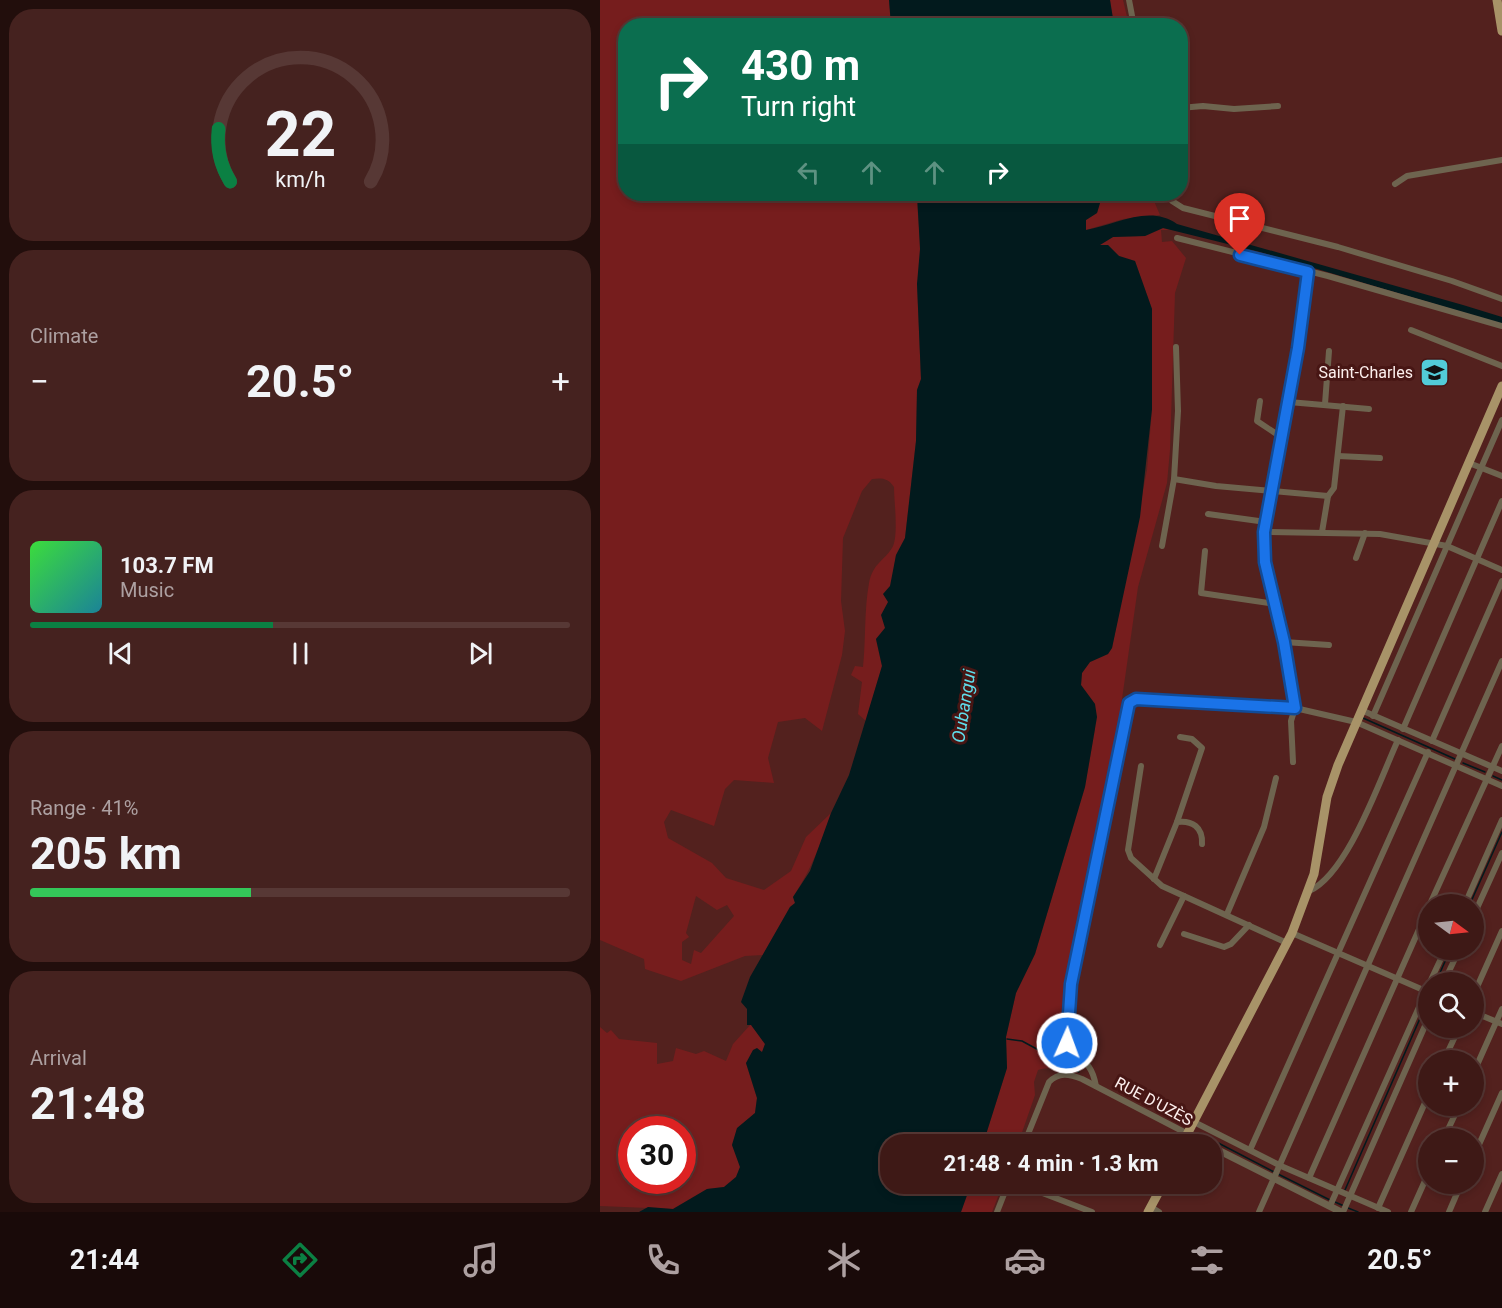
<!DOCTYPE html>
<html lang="en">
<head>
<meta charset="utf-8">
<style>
	:root { --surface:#3e1916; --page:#45221f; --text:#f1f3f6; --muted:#ada0a1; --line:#573835; --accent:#0b8043 }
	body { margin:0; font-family:Roboto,sans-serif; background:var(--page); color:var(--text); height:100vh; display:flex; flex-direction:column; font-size:22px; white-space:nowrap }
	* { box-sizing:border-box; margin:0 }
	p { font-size:20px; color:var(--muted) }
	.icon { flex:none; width:33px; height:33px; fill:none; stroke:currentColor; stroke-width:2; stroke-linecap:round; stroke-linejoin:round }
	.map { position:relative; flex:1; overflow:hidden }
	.drawer { display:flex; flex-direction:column; gap:9px; padding:9px; background:#220e0c; width:600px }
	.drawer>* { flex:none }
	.hud { position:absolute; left:18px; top:18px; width:570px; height:183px; border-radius:24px; box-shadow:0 3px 9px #0003,0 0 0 2px var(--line); background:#0b6e4f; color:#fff; overflow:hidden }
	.needle { width:39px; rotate:105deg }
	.fabs { position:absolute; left:818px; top:894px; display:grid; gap:12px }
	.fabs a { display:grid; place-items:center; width:66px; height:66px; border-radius:50%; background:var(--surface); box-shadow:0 3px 9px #0003,0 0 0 2px var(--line); font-size:30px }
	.speed { position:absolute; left:18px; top:1116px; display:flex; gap:12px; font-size:30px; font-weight:700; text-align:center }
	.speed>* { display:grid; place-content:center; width:78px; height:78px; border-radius:50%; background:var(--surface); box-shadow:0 3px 9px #0003,0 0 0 2px var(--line); line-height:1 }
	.speed .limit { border:9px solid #d22; background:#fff; color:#111 }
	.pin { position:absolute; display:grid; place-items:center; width:51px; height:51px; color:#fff; margin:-62px -26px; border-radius:50% 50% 50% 0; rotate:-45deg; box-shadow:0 0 6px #0007 }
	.pin .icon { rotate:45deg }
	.me { position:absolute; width:66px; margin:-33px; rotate:2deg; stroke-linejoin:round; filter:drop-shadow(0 0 4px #0008) }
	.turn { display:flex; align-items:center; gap:21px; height:126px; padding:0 24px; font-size:27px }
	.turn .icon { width:78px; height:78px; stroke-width:2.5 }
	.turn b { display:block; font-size:42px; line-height:51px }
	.lanes { display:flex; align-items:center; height:57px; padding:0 24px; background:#0003; justify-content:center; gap:30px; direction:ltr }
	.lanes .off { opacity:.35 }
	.big { font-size:45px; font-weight:700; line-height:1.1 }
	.drawer .card { flex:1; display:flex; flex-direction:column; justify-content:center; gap:9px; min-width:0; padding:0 21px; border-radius:24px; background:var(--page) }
	.drawer .dial { align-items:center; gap:0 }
	.dial svg { height:156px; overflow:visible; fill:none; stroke:var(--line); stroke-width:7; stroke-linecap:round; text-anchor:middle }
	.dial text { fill:var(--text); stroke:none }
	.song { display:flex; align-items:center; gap:18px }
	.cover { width:72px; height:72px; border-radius:9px; background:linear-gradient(135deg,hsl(120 70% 55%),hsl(190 70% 35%)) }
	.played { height:6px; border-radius:3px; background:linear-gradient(90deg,var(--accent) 45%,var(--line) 45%) }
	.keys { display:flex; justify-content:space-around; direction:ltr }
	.heat { display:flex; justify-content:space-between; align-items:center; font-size:33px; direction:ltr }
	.charge { height:9px; border-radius:4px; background:linear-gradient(90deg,#34c759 41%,var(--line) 0) }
	.trip { position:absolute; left:280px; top:1134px; width:342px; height:60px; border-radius:24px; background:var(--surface); box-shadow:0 3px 9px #0003,0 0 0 2px var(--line); font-weight:700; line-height:60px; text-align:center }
	.dock { display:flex; height:96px; justify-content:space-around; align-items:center; background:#190a09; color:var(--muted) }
	.dock .icon { width:42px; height:42px }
	.dock .current { color:var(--accent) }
	.dock b { font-size:27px; color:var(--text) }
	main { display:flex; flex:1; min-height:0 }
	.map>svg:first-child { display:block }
	.green { fill:#761d1d; fill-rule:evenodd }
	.water { fill:#021a1d }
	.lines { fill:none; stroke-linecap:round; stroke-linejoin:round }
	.stream { stroke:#021a1d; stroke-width:1.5 }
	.minor { stroke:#6e644f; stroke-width:6 }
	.tertiary { stroke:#6e644f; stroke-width:7 }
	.primary { stroke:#a89368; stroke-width:9 }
	.route-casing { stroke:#114b97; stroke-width:15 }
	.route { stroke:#1a73e8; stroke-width:10 }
	.labels { text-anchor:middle; stroke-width:6; stroke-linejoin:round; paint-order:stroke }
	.poi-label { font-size:16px; fill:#fdefed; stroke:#471614; text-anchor:end }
	.street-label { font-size:16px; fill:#fdefed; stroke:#471614 }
	.water-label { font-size:18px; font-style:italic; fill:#5fdeec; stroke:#471614 }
</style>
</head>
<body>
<main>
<section class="drawer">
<div class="card dial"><svg viewBox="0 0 100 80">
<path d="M14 69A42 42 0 1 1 86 69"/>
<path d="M14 69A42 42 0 0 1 8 42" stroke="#0b8043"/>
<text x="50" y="56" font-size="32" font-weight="700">22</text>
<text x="50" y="72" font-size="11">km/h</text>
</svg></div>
<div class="card"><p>Climate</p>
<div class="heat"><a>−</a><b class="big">20.5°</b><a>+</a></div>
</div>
<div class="card">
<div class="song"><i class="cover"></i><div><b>103.7 FM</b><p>Music</p></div></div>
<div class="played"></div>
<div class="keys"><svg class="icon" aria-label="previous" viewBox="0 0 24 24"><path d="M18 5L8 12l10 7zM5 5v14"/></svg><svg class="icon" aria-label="pause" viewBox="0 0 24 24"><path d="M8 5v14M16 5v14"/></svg><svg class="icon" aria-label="next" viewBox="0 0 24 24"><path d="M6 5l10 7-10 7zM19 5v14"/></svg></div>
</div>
<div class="card"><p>Range · 41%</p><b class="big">205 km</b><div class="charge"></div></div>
<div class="card"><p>Arrival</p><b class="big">21:48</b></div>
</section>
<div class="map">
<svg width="902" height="1212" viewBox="0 0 902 1212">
	<rect width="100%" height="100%" fill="#53211e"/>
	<g class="green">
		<path d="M 0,0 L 289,0 L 291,25 L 26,26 L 26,194 L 317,194 C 317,223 325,255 317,284 L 321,379 L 317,390 L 316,441 L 305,538 L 296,555 L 285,628 L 276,639 L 282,666 L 266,721 L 258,714 L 262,682 L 251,675 L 255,666 L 263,667 C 266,639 264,611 269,583 C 273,563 284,561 292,548 C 299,537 294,501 294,487 C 288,478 282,478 272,479 L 262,491 L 243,538 L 241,601 L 245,631 L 242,655 L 222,731 L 205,718 L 178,722 L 168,758 L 174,783 L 134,780 L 125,789 L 114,826 L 71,810 L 64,822 L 68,838 L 112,863 L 126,878 L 164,890 L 191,871 L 206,837 L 231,813 C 222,843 210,871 193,897 L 195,903 L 190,907 L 163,955 L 145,956 L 81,981 L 45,969 L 44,959 L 0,940 ZM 96,896 L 117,910 L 127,905 L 134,916 L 101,953 L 94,950 L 91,964 L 82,960 L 82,942 L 89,937 L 86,933 Z"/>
		<path d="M 510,0 L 523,0 L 529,25 L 514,25 Z"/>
		<path d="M 506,194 L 551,194 L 560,215 L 523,219 L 486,230 L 486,220 L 497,213 L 500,203 L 507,200 Z"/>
		<path d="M 563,228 L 570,230 L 561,230 L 562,242 L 572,241 L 586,258 L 575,293 L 570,450 L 567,483 L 538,587 L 519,720 L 469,968 C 467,991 465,1013 465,1036 C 464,1046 469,1055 466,1065 C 457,1069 448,1067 438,1070 L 434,1082 L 435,1095 L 418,1144 L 383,1144 L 407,1068 L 406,1037 L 416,993 L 435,954 L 485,787 L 495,729 L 495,704 L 481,685 L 482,673 L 490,662 L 508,654 L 512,648 L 547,470 L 552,409 L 552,309 L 535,261 L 519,256 L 508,245 L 498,246 L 513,237 L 545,236 Z"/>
		<path d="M 151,1024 L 165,1044 L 162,1053 L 146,1063 L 157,1098 L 155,1113 L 137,1129 L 132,1145 L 140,1167 L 136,1177 L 124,1187 L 107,1189 L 73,1209 L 0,1206 L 0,1027 L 7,1033 L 11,1030 L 19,1039 L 57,1043 L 57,1064 L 73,1061 L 76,1048 L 96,1054 L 104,1051 L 126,1061 L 133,1044 ZM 32,1130 L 82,1130 L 82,1180 L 32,1180 Z"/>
		<path d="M 371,1184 L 403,1184 L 392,1212 L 361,1212 Z"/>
	</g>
	<g class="water">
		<path d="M 289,0 L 510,0 L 514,25 L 291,25 Z"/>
		<path d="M 317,194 L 506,194 L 507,199 L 500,203 L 497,213 L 486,220 L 486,230 C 515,225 549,204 577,224 L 863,305 L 902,317 L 902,324 L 660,252 L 563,228 L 545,236 L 513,237 L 500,245 L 508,245 L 519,256 L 535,261 L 552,309 L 552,409 L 540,517 L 512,648 L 508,654 L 490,662 L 482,673 L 481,685 L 495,704 L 497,717 L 485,787 L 435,954 L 416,993 L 406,1037 L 407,1068 L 383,1144 L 291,1144 L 291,1184 L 371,1184 L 361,1212 L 39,1212 L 48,1207 L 73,1209 L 107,1189 L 124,1187 L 136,1177 L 140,1167 L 132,1145 L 137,1128 L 155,1113 L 157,1098 L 146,1063 L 153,1050 L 157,1048 L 162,1052 L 165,1044 L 151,1025 L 147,1025 L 147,1009 L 141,1002 L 150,977 L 190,907 L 195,903 L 193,897 L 210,871 L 231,813 L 249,775 L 282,666 L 276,639 L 285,628 L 281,615 L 288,602 L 283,594 L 290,586 L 296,555 L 305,538 L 316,441 L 317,390 L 321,379 L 317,284 L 320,249 Z"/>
	</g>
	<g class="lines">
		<g class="stream">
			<path d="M 763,718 L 855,759"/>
			<path d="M 863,763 L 885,772"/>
			<path d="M 893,776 L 902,780"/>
			<path d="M 870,904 L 902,832"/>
			<path d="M 836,982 L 850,950"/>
			<path d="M 407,1039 L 422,1041 L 479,1072"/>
			<path d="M 599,1133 L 674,1172"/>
			<path d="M 678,1174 L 730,1200"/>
			<path d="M 745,1190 L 828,1000"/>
			<path d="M 735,1202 L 744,1206"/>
			<path d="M 748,1208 L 758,1212"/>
		</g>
		<g class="minor">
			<path d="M 529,0 L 534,26"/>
			<path d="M 580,108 L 603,106 L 634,109 L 678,106"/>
			<path d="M 795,184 L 807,176 L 902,160"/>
			<path d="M 568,194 L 572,201 L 583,208 L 738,247 L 852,281 L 902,299"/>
			<path d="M 577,238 L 728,276 L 902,326"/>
			<path d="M 811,330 L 902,366"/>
			<path d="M 660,401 L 657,421 L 681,437"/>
			<path d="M 689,402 L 769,409"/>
			<path d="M 725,404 L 729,351"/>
			<path d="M 738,456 L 780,458"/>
			<path d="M 869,463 L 902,476"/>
			<path d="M 574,479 L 616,486 L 728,496 L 722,532"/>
			<path d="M 728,496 L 734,488 L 743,406"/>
			<path d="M 608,514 L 666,522"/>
			<path d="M 664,532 L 780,534 L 847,546 L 902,570"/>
			<path d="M 562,546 L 574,479 L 578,411 L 576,347"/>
			<path d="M 605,551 L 601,593 L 676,604"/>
			<path d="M 756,558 L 765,533"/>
			<path d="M 684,642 L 729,645"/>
			<path d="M 761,710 L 902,771"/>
			<path d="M 773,716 L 902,420"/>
			<path d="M 803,729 L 902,501"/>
			<path d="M 832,741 L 902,581"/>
			<path d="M 693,762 L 691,721 L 695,708 L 684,642 L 665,562 L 664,532 L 698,348 L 708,272"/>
			<path d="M 541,766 L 528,850 L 531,858 L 562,886 L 687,943"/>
			<path d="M 577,822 L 602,748 L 592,739 L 580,737"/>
			<path d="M 554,879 L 577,822 C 592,820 603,827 602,844"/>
			<path d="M 709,891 C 748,874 780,779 798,740"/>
			<path d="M 830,904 L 902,746"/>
			<path d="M 865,904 L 902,820"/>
			<path d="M 627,914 L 664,827 L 676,778"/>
			<path d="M 873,917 L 902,853"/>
			<path d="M 692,933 L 828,992"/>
			<path d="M 584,934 L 624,947 L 631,944 L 649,925"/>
			<path d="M 560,945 L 584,896"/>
			<path d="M 830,982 L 845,950"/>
			<path d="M 844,982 L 859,950"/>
			<path d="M 873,996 L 902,931"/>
			<path d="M 873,1012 L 902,1024"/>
			<path d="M 844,1060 L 859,1028"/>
			<path d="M 873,1074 L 902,1009"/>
			<path d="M 496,1086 C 490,1054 475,1063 467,1043 L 471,984 L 532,700 L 695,708 L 756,722 L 902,786"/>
			<path d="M 594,1122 L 681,1166 L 788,1212"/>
			<path d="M 844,1138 L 859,1106"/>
			<path d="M 424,1144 L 449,1082 C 459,1072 469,1074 482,1079 L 588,1134"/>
			<path d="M 650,1150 L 828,752"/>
			<path d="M 873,1158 L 902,1093"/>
			<path d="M 709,1178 L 828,909"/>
			<path d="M 419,1184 L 492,1212"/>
			<path d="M 730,1206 L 828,987"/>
			<path d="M 551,1207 L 559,1212"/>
			<path d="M 778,1208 L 828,1096"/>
			<path d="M 397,1212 L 408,1184"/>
			<path d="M 659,1212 L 902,661"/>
			<path d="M 743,1212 L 828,1019"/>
			<path d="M 811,1212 L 828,1174"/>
			<path d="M 849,1212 L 861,1184"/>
			<path d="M 885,1212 L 902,1174"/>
		</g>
		<g class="tertiary">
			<path d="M 588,1134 L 608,1144"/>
			<path d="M 612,1147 L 741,1212"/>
		</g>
		<g class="primary">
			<path d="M 897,0 L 902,31"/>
			<path d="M 582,1144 L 692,933 L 714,874 L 727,797 L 738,765 L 902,386"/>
			<path d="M 548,1212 L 563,1184"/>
		</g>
	</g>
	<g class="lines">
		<defs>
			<path id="route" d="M 467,1043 L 471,984 L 529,703 L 536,699 L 695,708 L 684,642 L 665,562 L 664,532 L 698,348 L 708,272 L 640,255"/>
		</defs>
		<use href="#route" class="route-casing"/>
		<use href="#route" class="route"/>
	</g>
	<defs>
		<symbol id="school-square" viewBox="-11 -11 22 22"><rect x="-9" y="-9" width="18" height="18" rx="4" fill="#52cbd8" stroke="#471614"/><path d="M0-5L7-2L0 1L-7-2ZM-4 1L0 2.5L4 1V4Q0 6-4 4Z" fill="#111"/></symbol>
	</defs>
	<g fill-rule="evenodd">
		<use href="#school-square" x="818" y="356" width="33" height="33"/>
	</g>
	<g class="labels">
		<g class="poi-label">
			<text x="813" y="378">Saint-Charles</text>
		</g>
		<g class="street-label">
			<text transform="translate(554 1101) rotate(28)" y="6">RUE D'UZÈS</text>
		</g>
		<g class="water-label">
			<text transform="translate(364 706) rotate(-81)" y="6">Oubangui</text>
		</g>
	</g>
</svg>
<div class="fabs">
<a><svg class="needle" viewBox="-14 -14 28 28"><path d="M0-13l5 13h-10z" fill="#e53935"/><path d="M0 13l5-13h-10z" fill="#ada0a1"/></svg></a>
<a><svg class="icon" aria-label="search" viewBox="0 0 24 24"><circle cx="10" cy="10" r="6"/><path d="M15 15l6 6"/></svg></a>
<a>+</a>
<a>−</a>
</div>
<div class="speed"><div class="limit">30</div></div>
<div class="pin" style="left:640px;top:255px;background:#d93025"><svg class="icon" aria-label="arrive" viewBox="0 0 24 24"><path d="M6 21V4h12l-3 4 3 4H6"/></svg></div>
<svg class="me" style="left:467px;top:1043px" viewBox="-20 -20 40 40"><circle r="17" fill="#1a73e8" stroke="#fff" stroke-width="3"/><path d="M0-11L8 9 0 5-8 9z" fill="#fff"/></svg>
<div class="trip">21:48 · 4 min · 1.3 km</div>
<div class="hud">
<div class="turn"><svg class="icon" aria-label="right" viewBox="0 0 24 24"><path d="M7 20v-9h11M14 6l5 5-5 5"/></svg><div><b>430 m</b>Turn right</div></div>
<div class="lanes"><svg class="icon off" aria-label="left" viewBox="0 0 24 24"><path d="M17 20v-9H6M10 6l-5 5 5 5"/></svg><svg class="icon off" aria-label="ahead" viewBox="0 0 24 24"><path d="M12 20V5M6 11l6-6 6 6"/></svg><svg class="icon off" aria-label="ahead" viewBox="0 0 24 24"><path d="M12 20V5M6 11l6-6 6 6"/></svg><svg class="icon" aria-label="right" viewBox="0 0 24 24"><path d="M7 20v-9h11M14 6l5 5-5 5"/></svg></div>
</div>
</div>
</main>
<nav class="dock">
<b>21:44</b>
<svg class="icon current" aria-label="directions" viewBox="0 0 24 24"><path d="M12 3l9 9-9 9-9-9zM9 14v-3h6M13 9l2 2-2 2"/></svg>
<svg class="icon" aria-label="music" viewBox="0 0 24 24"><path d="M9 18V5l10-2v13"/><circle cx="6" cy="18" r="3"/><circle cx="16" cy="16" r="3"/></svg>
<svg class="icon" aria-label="phone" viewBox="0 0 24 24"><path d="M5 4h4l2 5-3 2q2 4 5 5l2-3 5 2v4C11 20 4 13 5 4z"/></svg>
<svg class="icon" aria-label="climate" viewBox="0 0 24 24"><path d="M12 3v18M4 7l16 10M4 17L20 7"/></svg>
<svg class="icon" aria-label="car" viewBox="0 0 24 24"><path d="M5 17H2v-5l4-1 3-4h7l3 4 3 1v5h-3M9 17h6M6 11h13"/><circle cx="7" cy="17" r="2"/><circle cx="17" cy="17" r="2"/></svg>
<svg class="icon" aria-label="filters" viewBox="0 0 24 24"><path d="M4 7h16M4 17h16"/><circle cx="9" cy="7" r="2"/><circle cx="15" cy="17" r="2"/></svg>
<b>20.5°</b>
</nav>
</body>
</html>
